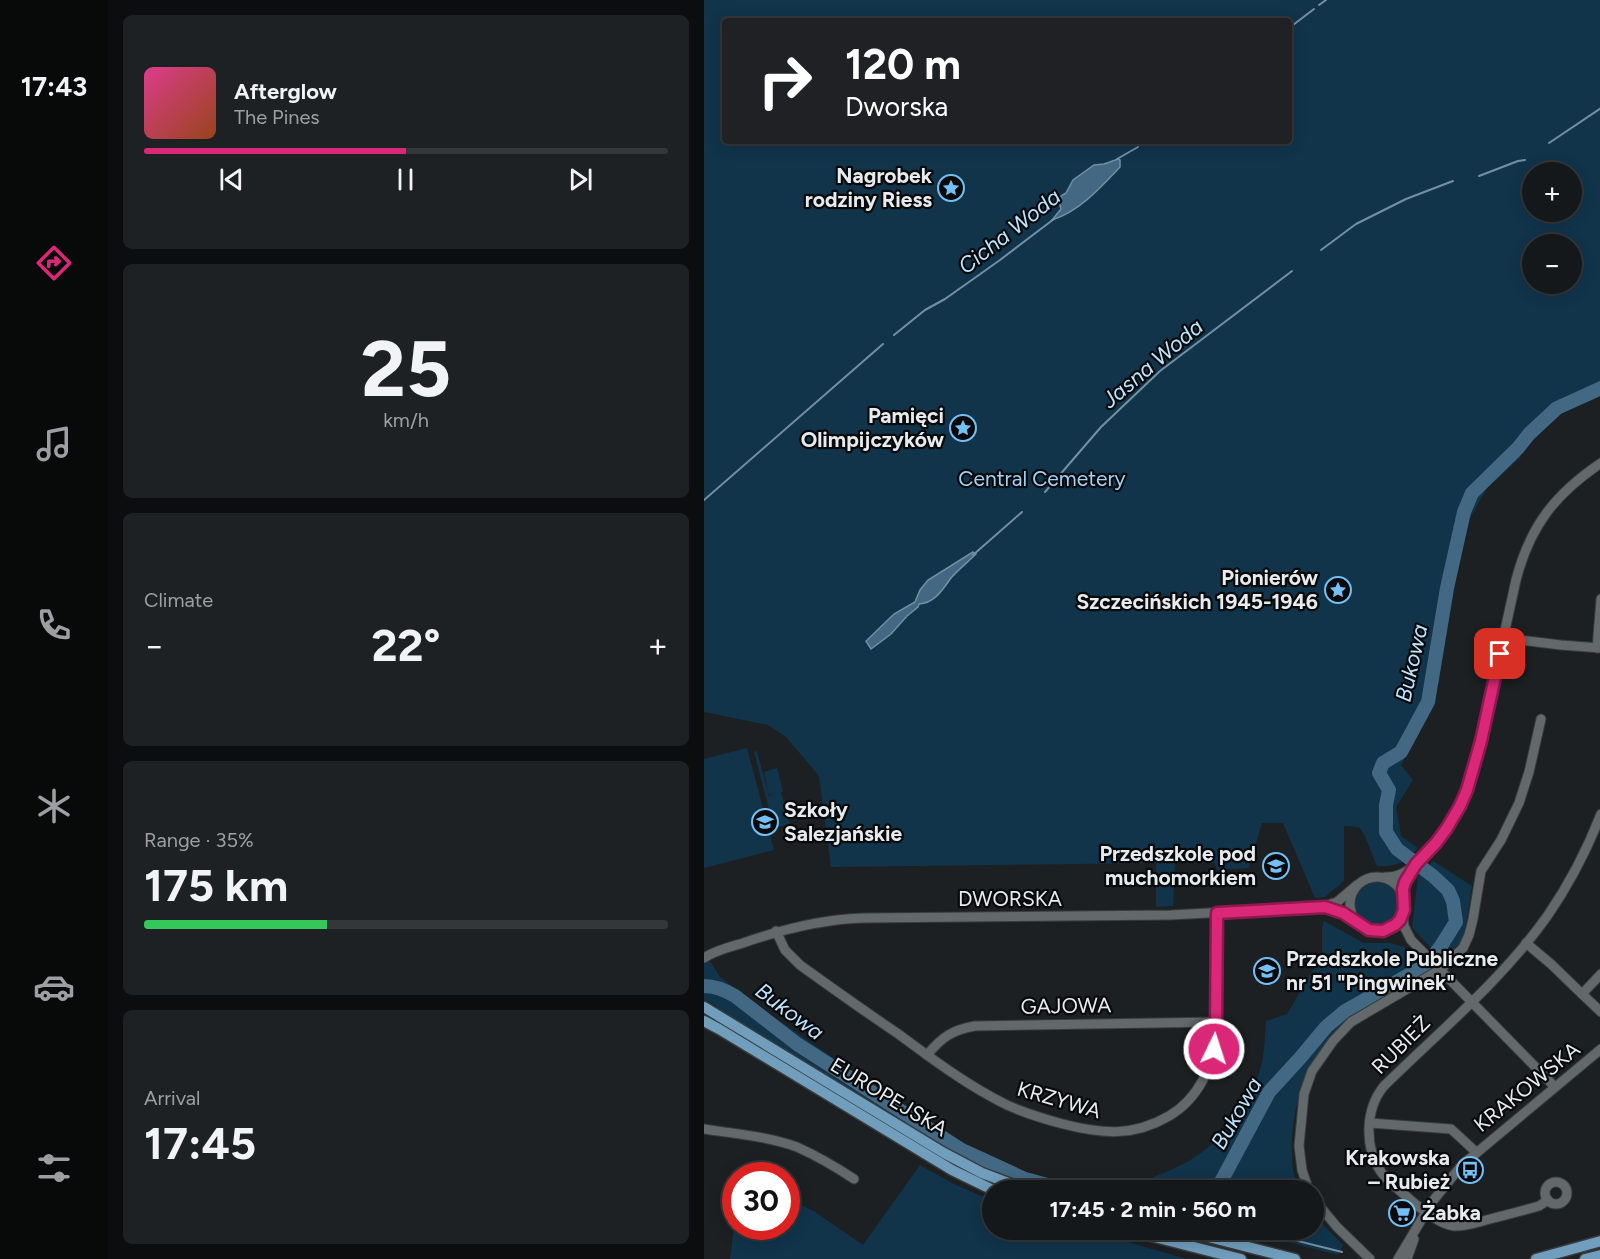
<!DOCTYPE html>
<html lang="en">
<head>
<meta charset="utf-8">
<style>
	:root { --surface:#15181a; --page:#1e2123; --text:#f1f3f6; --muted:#9da0a2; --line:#343739; --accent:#db2777 }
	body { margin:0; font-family:Figtree,sans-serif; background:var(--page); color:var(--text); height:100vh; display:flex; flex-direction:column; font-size:22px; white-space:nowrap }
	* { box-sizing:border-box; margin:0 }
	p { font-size:20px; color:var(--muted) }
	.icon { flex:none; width:33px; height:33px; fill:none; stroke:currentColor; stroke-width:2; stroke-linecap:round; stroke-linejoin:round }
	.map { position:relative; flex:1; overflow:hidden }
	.panel { display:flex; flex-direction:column; gap:15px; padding:15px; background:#0c0d0e; width:596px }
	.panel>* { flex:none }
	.hud { position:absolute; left:18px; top:18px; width:570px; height:126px; border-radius:6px; box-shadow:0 3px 15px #0003,0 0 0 2px var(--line); background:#202124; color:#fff; overflow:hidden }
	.controls { position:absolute; left:818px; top:162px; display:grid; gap:12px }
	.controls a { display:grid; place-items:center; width:60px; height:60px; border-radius:50%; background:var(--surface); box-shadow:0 3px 15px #0003,0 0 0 2px var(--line); font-size:30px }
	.speed { position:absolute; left:18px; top:1162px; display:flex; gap:12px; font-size:30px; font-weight:700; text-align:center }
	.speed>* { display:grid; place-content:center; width:78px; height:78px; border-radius:50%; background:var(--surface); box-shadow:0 3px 15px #0003,0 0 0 2px var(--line); line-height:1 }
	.speed .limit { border:9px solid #d22; background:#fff; color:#111 }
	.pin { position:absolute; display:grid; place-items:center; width:51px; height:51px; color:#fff; margin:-26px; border-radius:12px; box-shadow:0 3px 9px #0006 }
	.me { position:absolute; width:66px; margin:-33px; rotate:4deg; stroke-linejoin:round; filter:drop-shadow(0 0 4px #0008) }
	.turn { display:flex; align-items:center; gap:21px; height:126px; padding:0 24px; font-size:27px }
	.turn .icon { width:78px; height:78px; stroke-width:2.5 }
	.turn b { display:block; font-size:42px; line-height:51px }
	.big { font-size:45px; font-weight:700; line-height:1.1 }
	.panel .tile { flex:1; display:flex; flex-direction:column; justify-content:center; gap:9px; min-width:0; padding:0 21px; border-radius:9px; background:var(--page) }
	.panel .dial { align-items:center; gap:0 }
	.dial b { font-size:78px; line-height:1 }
	.song { display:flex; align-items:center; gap:18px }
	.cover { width:72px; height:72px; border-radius:9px; background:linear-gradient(135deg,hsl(330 70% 55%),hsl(20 70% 35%)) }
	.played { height:6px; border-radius:3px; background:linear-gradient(90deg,var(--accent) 50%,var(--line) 50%) }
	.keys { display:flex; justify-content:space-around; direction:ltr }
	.heat { display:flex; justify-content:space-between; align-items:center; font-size:33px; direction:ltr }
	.charge { height:9px; border-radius:4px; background:linear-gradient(90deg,#34c759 35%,var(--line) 0) }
	.trip { position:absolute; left:278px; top:1180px; width:342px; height:60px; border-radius:30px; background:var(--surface); box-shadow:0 3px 15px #0003,0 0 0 2px var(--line); font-weight:700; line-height:60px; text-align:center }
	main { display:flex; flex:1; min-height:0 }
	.dock { display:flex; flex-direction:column; width:108px; justify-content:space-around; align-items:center; background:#080a0a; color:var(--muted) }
	.dock .icon { width:42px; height:42px }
	.dock .active { color:var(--accent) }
	.dock b { font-size:27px; color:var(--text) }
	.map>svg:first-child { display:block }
	.green { fill:#11344b; fill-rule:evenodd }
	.water { fill:#426883; stroke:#748fa3; stroke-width:1.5 }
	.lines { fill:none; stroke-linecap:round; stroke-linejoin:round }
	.stream { stroke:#748fa3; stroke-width:2 }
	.river { stroke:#426883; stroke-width:14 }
	.minor-casing { stroke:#383c3e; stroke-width:11 }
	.major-casing { stroke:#383c3e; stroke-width:13 }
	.minor { stroke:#63686b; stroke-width:9 }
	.major { stroke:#719ebd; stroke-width:10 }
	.route-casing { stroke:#8e194d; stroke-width:15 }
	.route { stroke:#db2777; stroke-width:10 }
	.labels { text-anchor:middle; stroke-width:4.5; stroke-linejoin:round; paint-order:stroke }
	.poi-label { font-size:21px; font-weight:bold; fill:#e8ebed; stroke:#080a0b; text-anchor:end }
	.park-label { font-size:21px; fill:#a0d1f6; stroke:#080a0b }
	.street-label { font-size:21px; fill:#e8ebed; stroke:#080a0b }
	.water-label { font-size:22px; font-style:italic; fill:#bee3ff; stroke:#080a0b }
</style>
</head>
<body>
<main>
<nav class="dock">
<b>17:43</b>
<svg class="icon active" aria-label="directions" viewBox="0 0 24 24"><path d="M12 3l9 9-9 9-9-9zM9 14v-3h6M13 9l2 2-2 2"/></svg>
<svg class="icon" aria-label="music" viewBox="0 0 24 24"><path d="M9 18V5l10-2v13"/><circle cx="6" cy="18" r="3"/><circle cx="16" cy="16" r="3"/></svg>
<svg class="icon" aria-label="phone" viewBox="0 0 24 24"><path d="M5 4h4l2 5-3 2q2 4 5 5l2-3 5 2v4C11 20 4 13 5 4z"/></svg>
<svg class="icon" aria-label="climate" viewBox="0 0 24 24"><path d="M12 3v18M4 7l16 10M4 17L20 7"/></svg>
<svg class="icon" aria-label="car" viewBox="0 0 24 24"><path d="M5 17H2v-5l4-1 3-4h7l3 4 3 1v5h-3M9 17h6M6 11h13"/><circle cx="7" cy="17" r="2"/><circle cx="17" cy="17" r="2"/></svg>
<svg class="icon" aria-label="filters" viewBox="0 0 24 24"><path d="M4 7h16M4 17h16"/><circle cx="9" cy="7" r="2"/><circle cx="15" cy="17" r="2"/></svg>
</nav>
<section class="panel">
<div class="tile">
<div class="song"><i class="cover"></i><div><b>Afterglow</b><p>The Pines</p></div></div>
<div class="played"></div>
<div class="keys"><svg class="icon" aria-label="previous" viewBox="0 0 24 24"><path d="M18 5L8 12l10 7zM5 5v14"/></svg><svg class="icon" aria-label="pause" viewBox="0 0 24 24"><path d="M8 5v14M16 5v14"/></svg><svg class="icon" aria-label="next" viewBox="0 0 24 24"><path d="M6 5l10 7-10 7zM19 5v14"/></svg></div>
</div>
<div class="tile dial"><b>25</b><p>km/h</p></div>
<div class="tile"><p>Climate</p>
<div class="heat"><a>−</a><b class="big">22°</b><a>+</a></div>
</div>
<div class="tile"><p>Range · 35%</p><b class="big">175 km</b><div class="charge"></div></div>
<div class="tile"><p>Arrival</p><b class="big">17:45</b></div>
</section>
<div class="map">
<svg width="897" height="1259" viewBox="0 0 897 1259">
	<rect width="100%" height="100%" fill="#1c2023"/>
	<g class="green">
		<path d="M 0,0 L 896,0 L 896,388 L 853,408 L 825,434 L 816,458 L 783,488 L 765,520 L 755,561 L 735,681 L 727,710 L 697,765 L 709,780 L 692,807 L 697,836 L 714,848 C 699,864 695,866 673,866 L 660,834 L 655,827 L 640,826 L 640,881 L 621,897 L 611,898 L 579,823 L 558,823 L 545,868 L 513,870 L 511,863 L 471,863 L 469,906 L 452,907 L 452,863 L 127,867 L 115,776 L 82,737 L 64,725 L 1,712 L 0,711 ZM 21,21 L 585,21 L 585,141 L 21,141 ZM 828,172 L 867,172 L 867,212 L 828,212 ZM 828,244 L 867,244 L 867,284 L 828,284 Z"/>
		<path d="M 43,748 L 70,850 L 0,868 L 0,759 Z"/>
		<path d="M 53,751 L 65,796 L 72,793 L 65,795 L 60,772 L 73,768 L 79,791 L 77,792 L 86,824 L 70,828 L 50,752 Z"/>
		<path d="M 729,861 L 768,886 L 760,936 L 753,949 L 740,961 L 708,928 L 714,877 Z"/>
		<circle cx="672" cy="904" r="23"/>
		<path d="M 620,921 L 660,943 L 687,943 L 700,947 L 720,972 C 703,983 687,994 670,1005 C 661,1011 651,1016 643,1023 C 600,1058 583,1114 589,1169 C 590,1176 593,1184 595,1191 L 433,1190 L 432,1184 C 449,1177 467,1171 483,1162 C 520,1141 548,1103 558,1062 C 561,1048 561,1034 562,1021 L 583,1014 L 618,955 L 618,928 Z"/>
		<path d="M 6,961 L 16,977 L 67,1015 L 205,1110 L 280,1157 L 298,1165 L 333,1175 L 331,1187 L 306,1179 L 246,1152 L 20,1014 C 16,1008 7,1001 0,1000 L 0,964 Z"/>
		<path d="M 216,1165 L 250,1184 L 288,1201 L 288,1230 L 382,1230 L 483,1259 L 26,1259 L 31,1218 L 32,1227 L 82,1227 L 83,1197 L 111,1212 L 159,1245 Z"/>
		<path d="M 609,1214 L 639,1245 L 634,1255 L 538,1230 L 609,1230 Z"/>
	</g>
	<g class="water">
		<path d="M 414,159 L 416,160 L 416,167 C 397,187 376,211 348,220 L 357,209 L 355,202 L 357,196 L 362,193 L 369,180 L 390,165 L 400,164 Z"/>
		<path d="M 269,552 L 272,554 C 265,561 253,571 247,578 C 239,589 231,603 215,604 L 214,607 L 203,616 L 187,634 L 167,649 L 162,641 L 190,614 L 211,602 L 216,590 L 224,580 Z"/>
	</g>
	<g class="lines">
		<g class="stream">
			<path d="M 615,5 L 622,0"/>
			<path d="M 585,28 L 610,9"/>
			<path d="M 845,143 L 897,108"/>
			<path d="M 413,159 L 434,147"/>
			<path d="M 775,176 L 814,161 L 821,160"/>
			<path d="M 617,250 L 652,224 L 702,199 L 749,181"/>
			<path d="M 190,335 L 221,310 L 241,299 L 296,260 L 350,219"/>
			<path d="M 341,492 L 397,427 L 456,371 L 588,271"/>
			<path d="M 0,500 L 179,344"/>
			<path d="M 269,555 L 318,512"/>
			<path d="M 550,1230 L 638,1252"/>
		</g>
		<g class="river">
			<path d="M 0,986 C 12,986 21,990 31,996 L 93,1044 L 256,1149 L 321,1179 L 366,1191"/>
			<path d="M 512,1191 L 565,1092 L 597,1057 L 622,1027 L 641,1011 L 722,965 L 737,946 L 752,922 L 749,901 L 744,890 L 729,876 L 693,849 L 682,832 L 682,805 L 685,790 L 675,773 L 679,763 L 697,752 L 724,702 L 743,588 L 760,512 L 768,493 L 814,448 L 825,434 L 853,408 L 897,388"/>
		</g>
		<defs>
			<g id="minor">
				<path d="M 799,638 L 857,645 L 897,648"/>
				<path d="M 893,648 L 897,599"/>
				<circle cx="673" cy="904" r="27"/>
				<path d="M 681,877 C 713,880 748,823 760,798 C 766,785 770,772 773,758 L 812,580 C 826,526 851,494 897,463"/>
				<path d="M 620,907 L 635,911 L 651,921"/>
				<path d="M 699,914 L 700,926 L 707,940 L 851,1087"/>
				<path d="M 72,931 L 81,950 L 96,965 C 128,988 160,1011 193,1033 C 228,1059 264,1086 303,1105 C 321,1113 340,1119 359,1124 C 398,1134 429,1137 465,1116 C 494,1099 510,1066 512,1033 L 513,913"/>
				<path d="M 822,943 L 847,964 L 878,994"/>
				<path d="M 0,958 C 12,950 26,947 39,943 C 79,929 118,919 161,918 L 467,915 L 617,907 L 633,902 L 653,885"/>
				<path d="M 897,974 L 878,994 L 897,1012"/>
				<path d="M 223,1055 C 238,1037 248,1030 271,1026 L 512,1022"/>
				<path d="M 666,1123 L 747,1129 L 772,1152"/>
				<path d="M 0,1129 C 31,1134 63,1136 93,1147 C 113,1156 132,1167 150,1179"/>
				<circle cx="852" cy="1193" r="11"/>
				<path d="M 605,1191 L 598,1170 L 595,1146 L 600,1094 L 608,1071 L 629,1041 L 647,1022 L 737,969 L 759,948 L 765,935 L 769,919 L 777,871 L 797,840 L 815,803 L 825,772 L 837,719"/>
				<path d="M 609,1198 L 633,1227 L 666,1259"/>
				<path d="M 844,1200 L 835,1206 C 818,1211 802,1215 786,1219 C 774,1222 762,1227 750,1226 C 736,1224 721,1212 710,1203 C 699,1193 686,1184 677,1172 C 660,1147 661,1109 680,1086 C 736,1031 799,979 844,915 C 866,883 883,850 897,814"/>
				<path d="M 694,1259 L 728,1202 L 758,1165 L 897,1049"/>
				<path d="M 703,1259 L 710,1239"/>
			</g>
			<g id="major">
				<path d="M 0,1007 L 240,1153 L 278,1173 L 326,1191"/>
				<path d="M 0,1021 L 15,1029 L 248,1170 L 291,1191"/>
				<path d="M 423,1230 L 537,1259"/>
				<path d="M 477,1230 L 591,1259"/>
				<path d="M 832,1259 L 897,1241"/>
				<path d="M 881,1259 L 897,1255"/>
			</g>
		</defs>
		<use href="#minor" class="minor-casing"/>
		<use href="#major" class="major-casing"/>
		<use href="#minor" class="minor"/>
		<use href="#major" class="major"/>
	</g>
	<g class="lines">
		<defs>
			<path id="route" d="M 510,1049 L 512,1030 L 513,913 L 621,907 L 639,913 L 665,930 L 679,931 L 691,925 L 696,920 L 700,910 L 699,889 L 701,882 L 712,864 L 732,843 L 743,828 L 756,806 L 763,790 L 777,741 L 796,654"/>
		</defs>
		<use href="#route" class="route-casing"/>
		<use href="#route" class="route"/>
	</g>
	<defs>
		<symbol id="sight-ring" viewBox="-11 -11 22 22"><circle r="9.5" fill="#080a0b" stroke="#74c0f6" stroke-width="1.5"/><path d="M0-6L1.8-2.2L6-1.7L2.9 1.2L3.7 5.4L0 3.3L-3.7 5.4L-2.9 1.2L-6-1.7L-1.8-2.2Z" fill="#74c0f6"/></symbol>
		<symbol id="school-ring" viewBox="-11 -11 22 22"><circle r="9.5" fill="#080a0b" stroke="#74c0f6" stroke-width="1.5"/><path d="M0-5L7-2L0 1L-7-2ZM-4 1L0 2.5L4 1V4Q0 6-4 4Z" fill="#74c0f6"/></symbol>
		<symbol id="bus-ring" viewBox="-11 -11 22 22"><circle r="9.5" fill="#080a0b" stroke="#74c0f6" stroke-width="1.5"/><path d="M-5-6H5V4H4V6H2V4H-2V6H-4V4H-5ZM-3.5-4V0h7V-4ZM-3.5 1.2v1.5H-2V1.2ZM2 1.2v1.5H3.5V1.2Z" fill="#74c0f6"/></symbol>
		<symbol id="supermarket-ring" viewBox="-11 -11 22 22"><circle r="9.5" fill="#080a0b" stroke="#74c0f6" stroke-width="1.5"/><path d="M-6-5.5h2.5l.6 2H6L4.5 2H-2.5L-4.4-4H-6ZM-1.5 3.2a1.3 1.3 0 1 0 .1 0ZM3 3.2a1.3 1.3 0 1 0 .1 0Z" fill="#74c0f6"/></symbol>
	</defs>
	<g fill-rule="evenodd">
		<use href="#sight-ring" x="232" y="173" width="30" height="30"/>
		<use href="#sight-ring" x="244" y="413" width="30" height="30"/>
		<use href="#sight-ring" x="619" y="575" width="30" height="30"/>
		<use href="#school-ring" x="46" y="807" width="30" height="30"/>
		<use href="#school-ring" x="557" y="851" width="30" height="30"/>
		<use href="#school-ring" x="548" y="956" width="30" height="30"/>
		<use href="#bus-ring" x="751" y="1155" width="30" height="30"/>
		<use href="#supermarket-ring" x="683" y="1198" width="30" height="30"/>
	</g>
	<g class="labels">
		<g class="poi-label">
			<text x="228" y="183">Nagrobek<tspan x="228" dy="24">rodziny Riess</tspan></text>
			<text x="240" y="423">Pamięci<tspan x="240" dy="24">Olimpijczyków</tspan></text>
			<text x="614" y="585">Pionierów<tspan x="614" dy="24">Szczecińskich 1945-1946</tspan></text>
			<text x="80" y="817" text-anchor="start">Szkoły<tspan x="80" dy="24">Salezjańskie</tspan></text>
			<text x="552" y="861">Przedszkole pod<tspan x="552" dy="24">muchomorkiem</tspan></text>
			<text x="582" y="966" text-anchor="start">Przedszkole Publiczne<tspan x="582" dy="24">nr 51 "Pingwinek"</tspan></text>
			<text x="746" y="1165">Krakowska<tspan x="746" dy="24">– Rubież</tspan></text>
			<text x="718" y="1220" text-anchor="start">Żabka</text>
		</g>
		<g class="park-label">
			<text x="338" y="486">Central Cemetery</text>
		</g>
		<g class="street-label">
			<text x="306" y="906">DWORSKA</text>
			<text transform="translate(362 1006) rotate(-1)" y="7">GAJOWA</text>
			<text transform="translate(697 1045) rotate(-45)" y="7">RUBIEŻ</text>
			<text transform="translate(823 1087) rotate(-39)" y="7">KRAKOWSKA</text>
			<text transform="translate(185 1097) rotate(31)" y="7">EUROPEJSKA</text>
			<text transform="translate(355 1100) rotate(16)" y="7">KRZYWA</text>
		</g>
		<g class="water-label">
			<text transform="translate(305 231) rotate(-38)" y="8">Cicha Woda</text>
			<text transform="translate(448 363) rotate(-40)" y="8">Jasna Woda</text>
			<text transform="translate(707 663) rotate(-77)" y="8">Bukowa</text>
			<text transform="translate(86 1011) rotate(37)" y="8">Bukowa</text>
			<text transform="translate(532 1113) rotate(-60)" y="8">Bukowa</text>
		</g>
	</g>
</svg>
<div class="controls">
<a>+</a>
<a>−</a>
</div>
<div class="speed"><div class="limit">30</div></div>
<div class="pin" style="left:796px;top:654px;background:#d93025"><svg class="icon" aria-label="arrive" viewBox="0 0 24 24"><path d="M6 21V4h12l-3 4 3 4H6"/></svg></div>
<svg class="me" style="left:510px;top:1049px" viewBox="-20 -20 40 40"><circle r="17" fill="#db2777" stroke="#fff" stroke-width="3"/><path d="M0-11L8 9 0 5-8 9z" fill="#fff"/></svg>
<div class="trip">17:45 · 2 min · 560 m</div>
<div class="hud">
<div class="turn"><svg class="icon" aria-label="right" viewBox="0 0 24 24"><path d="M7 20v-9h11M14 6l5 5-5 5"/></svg><div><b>120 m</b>Dworska</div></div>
</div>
</div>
</main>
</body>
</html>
